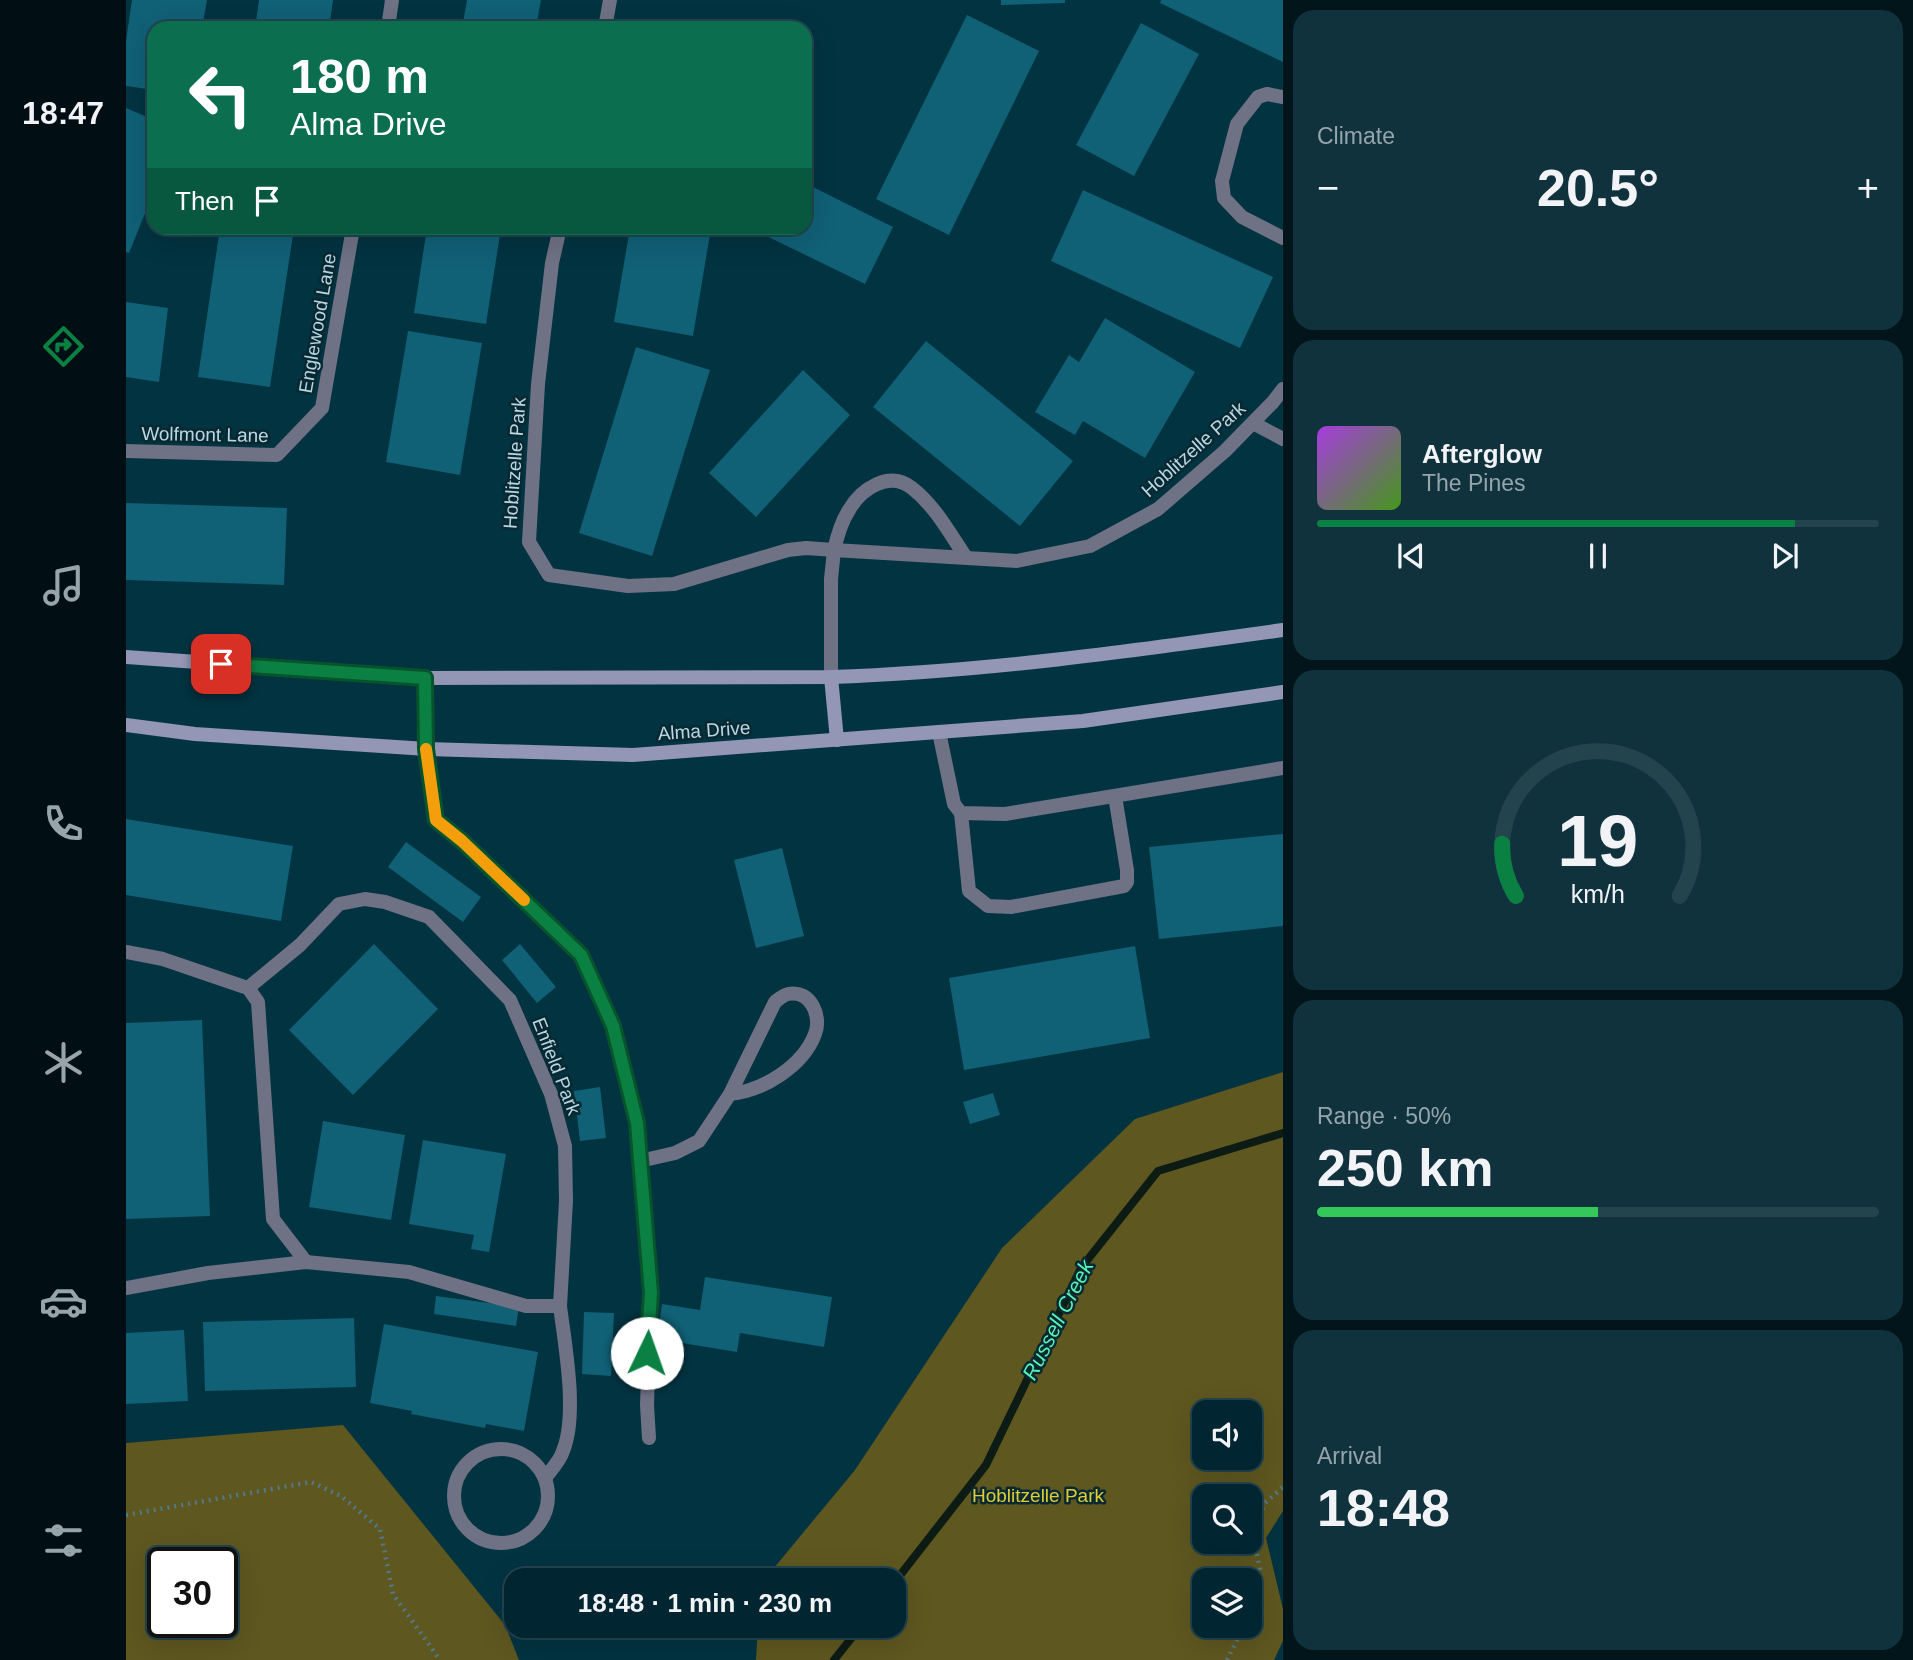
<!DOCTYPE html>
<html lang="en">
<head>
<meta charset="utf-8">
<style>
	:root { --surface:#022631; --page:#10323d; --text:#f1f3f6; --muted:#96a5ab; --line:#23434d; --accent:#0b8043 }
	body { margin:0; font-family:Helvetica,sans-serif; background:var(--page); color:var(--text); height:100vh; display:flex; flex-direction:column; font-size:26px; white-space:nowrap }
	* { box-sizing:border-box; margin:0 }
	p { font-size:23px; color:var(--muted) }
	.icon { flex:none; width:38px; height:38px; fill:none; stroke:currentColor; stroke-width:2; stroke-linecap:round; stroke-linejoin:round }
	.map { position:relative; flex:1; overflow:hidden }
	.side { display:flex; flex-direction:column; gap:10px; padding:10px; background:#01151b; width:630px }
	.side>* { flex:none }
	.guide { position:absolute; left:21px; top:21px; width:665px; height:214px; border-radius:21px; box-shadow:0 7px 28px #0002,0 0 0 2px var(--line); background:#0b6e4f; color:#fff; overflow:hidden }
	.fabs { position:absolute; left:1066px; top:1400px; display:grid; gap:14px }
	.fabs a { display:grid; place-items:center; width:70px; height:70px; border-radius:14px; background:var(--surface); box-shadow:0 7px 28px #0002,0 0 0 2px var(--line); font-size:35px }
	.speed { position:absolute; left:21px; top:1547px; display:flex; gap:14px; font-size:35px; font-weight:700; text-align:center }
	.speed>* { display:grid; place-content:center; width:91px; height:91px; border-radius:50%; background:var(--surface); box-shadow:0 7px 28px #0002,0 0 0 2px var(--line); line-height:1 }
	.speed .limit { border:4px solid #111; border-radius:10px; background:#fff; color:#111 }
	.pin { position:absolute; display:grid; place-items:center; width:60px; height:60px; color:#fff; margin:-30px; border-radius:14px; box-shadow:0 4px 10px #0006 }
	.me { position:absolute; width:77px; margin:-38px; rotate:3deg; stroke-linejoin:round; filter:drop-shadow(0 0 5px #0008) }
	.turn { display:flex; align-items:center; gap:24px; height:147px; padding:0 28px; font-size:32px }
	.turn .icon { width:91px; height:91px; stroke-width:2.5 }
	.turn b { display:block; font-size:49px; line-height:60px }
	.then { display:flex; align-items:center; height:66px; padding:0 28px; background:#0003; gap:14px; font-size:26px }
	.big { font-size:52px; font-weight:800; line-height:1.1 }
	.side .tile { flex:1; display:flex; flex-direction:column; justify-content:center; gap:10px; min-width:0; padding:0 24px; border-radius:21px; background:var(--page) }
	.side .dial { align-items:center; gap:0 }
	.dial svg { height:182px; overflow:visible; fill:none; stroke:var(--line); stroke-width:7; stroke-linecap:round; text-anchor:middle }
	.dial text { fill:var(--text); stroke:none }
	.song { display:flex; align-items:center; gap:21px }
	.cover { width:84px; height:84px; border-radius:10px; background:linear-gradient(135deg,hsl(280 70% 55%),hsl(100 70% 35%)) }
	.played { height:7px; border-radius:4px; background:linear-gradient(90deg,var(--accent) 85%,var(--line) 85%) }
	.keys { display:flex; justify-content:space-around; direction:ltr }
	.heat { display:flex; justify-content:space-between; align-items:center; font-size:38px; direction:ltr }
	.charge { height:10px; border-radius:5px; background:linear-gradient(90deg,#34c759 50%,var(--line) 0) }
	.trip { position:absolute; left:378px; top:1568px; width:402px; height:70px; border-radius:21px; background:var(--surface); box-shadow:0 7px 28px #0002,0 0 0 2px var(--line); font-weight:800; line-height:70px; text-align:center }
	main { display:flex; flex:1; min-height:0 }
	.dock { display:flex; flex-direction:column; width:126px; justify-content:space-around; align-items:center; background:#010f14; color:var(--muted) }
	.dock .icon { width:49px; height:49px }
	.dock .on { color:var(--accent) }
	.dock b { font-size:32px; color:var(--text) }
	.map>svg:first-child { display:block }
	.green { fill:#5e5720; fill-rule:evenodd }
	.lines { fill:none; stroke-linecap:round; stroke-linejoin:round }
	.stream { stroke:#0c1b14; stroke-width:8 }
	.building { fill:#106076 }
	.path { stroke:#527a86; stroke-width:4.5; stroke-dasharray:2 5; stroke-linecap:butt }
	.lane { stroke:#6f7184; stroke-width:14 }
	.street { stroke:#6f7184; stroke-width:14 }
	.secondary { stroke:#9496b5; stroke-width:14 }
	.route-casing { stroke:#07532c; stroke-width:18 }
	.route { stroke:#0b8043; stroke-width:12 }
	.slow { stroke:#f59e0b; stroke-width:12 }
	.labels { text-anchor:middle; stroke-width:5; stroke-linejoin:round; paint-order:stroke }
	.street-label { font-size:19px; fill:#bad7e1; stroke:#082832 }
	.park-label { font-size:19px; fill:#e0cd35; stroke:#082832 }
	.water-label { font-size:21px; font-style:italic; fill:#58f4b3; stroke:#082832 }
</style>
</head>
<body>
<main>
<nav class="dock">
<b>18:47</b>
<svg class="icon on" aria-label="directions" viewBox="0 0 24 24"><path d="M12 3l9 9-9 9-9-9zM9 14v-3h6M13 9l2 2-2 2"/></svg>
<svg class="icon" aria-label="music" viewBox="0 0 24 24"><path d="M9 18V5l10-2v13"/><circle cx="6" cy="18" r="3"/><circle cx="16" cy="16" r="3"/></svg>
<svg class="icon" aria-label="phone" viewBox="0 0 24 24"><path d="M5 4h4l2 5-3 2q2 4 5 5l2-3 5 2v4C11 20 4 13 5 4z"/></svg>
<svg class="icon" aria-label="climate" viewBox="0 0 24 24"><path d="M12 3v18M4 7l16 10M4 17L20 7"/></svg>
<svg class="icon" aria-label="car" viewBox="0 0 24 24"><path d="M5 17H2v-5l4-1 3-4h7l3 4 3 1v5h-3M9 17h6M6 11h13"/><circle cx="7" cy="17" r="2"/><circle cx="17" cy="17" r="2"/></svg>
<svg class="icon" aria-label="filters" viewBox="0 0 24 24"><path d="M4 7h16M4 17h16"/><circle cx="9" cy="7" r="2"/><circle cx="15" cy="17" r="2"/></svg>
</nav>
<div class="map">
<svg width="1157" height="1660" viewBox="0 0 1157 1660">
	<rect width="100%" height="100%" fill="#023341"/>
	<g class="green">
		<path d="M 1157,1072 L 1157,1511 L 1140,1538 L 1157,1609 L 1157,1641 L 1148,1660 L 630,1660 L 632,1626 L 768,1626 L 768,1580 L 638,1580 L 729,1470 L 876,1248 L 1009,1119 ZM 1078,1412 L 1124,1412 L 1124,1458 L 1078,1458 ZM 1078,1496 L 1124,1496 L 1124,1542 L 1078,1542 ZM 1078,1580 L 1124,1580 L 1124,1626 L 1078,1626 Z"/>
		<path d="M 217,1425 L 379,1625 L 393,1660 L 0,1660 L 0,1443 ZM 37,1563 L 96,1563 L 96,1622 L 37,1622 Z"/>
	</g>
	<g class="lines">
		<g class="stream">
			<path d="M 768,1583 L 860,1465 L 955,1268 L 1032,1171 L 1157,1133"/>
			<path d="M 708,1660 L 735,1626"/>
		</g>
	</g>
	<g class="building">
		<path d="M 6,0 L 81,0 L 76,28 L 28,28 L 28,90 L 0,86 L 0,41 Z"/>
		<path d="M 133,0 L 207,0 L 203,28 L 129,28 Z"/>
		<path d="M 341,0 L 415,0 L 410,28 L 336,28 Z"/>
		<path d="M 875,0 L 939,0 L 939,3 L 875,5 Z"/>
		<path d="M 1035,0 L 1157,0 L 1157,62 L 1034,3 Z"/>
		<path d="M 841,15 L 913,51 L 823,235 L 750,199 Z"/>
		<path d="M 1015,23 L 1073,54 L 1008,176 L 950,145 Z"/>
		<path d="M 0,108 L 28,120 L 28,191 L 3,253 L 0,252 Z"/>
		<path d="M 679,183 L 767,227 L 739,284 L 624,228 L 679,228 Z"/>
		<path d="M 957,190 L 1147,277 L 1114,348 L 925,261 Z"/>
		<path d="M 94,228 L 168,228 L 144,387 L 72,377 Z"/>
		<path d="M 301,228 L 375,228 L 360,324 L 288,313 Z"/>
		<path d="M 504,228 L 585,228 L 567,336 L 488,322 Z"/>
		<path d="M 0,302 L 42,308 L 33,382 L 0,377 Z"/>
		<path d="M 979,318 L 1069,372 L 1019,458 L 957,421 L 949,435 L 909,412 L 943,355 L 953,362 Z"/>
		<path d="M 282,331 L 356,343 L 334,475 L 260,462 Z"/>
		<path d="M 800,341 L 947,461 L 894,526 L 747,407 Z"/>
		<path d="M 510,347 L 584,370 L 526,556 L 453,533 Z"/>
		<path d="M 677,370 L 724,415 L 630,517 L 583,473 Z"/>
		<path d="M 0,503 L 161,508 L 158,585 L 0,580 Z"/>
		<path d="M 0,819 L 167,846 L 155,921 L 0,895 Z"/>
		<path d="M 1157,834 L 1157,926 L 1033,939 L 1023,847 Z"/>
		<path d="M 280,842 L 355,897 L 337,922 L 262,867 Z"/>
		<path d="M 656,848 L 678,936 L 630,948 L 608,860 Z"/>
		<path d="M 248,944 L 312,1009 L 227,1095 L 163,1030 Z"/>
		<path d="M 394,944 L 430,987 L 411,1003 L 376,960 Z"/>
		<path d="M 1009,946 L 1024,1038 L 838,1070 L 823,978 Z"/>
		<path d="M 76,1020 L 84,1216 L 0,1219 L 0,1023 Z"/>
		<path d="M 474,1087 L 480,1138 L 454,1141 L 448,1091 Z"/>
		<path d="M 867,1093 L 874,1115 L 844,1124 L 837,1102 Z"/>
		<path d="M 197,1121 L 279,1135 L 265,1220 L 183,1207 Z"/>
		<path d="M 297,1140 L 380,1154 L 363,1252 L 345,1249 L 348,1235 L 283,1224 Z"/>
		<path d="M 579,1277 L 706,1297 L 698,1347 L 614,1333 L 611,1352 L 531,1339 L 536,1304 L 574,1310 Z"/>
		<path d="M 310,1296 L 393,1307 L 390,1326 L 308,1314 Z"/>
		<path d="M 458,1312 L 488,1313 L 485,1376 L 456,1374 Z"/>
		<path d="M 228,1318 L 230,1387 L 79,1391 L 77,1322 Z"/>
		<path d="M 258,1324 L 412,1352 L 398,1431 L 360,1424 L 359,1428 L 285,1414 L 286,1411 L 244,1403 Z"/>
		<path d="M 58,1330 L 62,1401 L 0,1404 L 0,1333 Z"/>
	</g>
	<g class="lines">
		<g class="path">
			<path d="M 0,1515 L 185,1482 L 215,1496 L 254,1529 L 267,1594 L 314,1660"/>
			<path d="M 1124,1610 L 1135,1573 L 1127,1536 L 1131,1522 L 1139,1503 L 1157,1487"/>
			<path d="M 1101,1660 L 1118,1626"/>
		</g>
		<g class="lane">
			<path d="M 479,28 L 484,0"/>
			<path d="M 434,228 L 426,263 L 412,384 L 403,542 L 423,575 L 502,586 L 548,584 L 662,550 L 680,548 L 708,550 C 711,537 715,522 723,510 C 735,489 763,470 786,488 C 808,505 823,532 839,556"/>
			<path d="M 1127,423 L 1157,439"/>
			<path d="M 705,677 L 705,579 L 708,550 L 891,561 L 964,546 L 1032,509 L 1099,451 L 1147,402 L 1157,389"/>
			<path d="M 813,732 L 828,804 L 835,813 L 879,814 L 1157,768"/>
			<path d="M 835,813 L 843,891 L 862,906 L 885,907 L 998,886 L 1001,882 L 1001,870 L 989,796"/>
			<path d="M 0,952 L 37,959 L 122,988 L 132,1002 L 147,1219 L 180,1262"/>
			<path d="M 514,1161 L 549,1153 L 573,1141 L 604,1094 L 649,1002 C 653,999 657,995 662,994 C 685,989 696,1017 689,1034 C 677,1066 637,1091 604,1094"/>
			<path d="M 0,1288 L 82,1273 L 180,1262 L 283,1272 L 400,1306 L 434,1306 L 440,1201 L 439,1146 L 425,1094 L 384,1000 L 303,917 L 259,902 L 239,899 L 213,904 L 174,945 L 122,988"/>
			<circle cx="375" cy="1496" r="47"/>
			<path d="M 419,1478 C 425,1470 434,1461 437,1451 C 452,1414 439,1346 434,1306"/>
		</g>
		<g class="street">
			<path d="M 262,28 L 266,0"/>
			<path d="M 1157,97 L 1141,94 L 1132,97 L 1111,124 L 1096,181 L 1098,198 L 1116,217 L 1157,238"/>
			<path d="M 0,451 L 151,455 L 196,408 L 227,228"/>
			<path d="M 299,678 L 301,749 L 310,820 L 336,841 L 455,955 L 487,1026 L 511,1123 L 514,1161 L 525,1293 L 521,1405 L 523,1438"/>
		</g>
		<g class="secondary">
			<path d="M 0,657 L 299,678 L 705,677 C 856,672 1007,651 1157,630"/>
			<path d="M 705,677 L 711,740"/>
			<path d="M 0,725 L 69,734 L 301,749 L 507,755 L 957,721 L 1157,692"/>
		</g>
	</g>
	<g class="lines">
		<defs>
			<path id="route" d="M 95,664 L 299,678 L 300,749 L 310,820 L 336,841 L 455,955 L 487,1026 L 511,1123 L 525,1293 L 521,1353"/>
		</defs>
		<use href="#route" class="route-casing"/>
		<use href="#route" class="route"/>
		<path class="slow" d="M 300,749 L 310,820 L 336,841 L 398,900"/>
	</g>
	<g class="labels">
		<g class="street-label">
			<text transform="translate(191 323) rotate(-80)" y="7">Englewood Lane</text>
			<text transform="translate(79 434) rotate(1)" y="7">Wolfmont Lane</text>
			<text transform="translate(1067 449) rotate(-42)" y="7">Hoblitzelle Park</text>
			<text transform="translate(388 463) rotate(-86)" y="7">Hoblitzelle Park</text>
			<text transform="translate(578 730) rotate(-4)" y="7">Alma Drive</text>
			<text transform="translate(431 1066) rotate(69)" y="7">Enfield Park</text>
		</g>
		<g class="park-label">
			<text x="912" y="1502">Hoblitzelle Park</text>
		</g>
		<g class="water-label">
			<text transform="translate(932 1320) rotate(-63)" y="7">Russell Creek</text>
		</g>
	</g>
</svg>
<div class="fabs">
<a><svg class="icon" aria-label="sound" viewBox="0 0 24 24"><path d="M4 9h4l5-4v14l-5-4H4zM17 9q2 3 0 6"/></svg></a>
<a><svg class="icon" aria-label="search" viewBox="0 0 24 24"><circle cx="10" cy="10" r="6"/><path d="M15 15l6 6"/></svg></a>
<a><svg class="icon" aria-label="layers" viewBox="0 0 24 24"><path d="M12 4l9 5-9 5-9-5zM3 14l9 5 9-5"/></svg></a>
</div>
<div class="speed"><div class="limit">30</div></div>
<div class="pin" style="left:95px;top:664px;background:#d93025"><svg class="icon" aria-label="arrive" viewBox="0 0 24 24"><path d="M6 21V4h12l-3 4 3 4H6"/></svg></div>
<svg class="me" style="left:521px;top:1353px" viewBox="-20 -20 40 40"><circle r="19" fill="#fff"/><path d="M0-13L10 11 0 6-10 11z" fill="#0b8043"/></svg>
<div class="trip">18:48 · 1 min · 230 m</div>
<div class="guide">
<div class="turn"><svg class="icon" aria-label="left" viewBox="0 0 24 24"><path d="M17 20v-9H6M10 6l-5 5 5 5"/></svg><div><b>180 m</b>Alma Drive</div></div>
<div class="then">Then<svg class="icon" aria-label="arrive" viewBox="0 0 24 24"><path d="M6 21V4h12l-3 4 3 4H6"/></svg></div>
</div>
</div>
<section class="side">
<div class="tile"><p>Climate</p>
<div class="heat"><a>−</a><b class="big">20.5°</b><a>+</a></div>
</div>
<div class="tile">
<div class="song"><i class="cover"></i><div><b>Afterglow</b><p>The Pines</p></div></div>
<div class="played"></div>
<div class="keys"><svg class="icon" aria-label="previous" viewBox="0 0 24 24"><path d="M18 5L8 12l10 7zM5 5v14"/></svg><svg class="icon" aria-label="pause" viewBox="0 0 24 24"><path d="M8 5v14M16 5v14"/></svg><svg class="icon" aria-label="next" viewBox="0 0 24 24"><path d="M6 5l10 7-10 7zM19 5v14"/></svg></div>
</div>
<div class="tile dial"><svg viewBox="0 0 100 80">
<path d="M14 69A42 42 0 1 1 86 69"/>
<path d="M14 69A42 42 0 0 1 8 46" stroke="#0b8043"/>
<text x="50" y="56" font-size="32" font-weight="700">19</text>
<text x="50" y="72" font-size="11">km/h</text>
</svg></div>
<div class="tile"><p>Range · 50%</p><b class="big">250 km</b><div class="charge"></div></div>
<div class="tile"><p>Arrival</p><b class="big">18:48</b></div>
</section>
</main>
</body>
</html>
